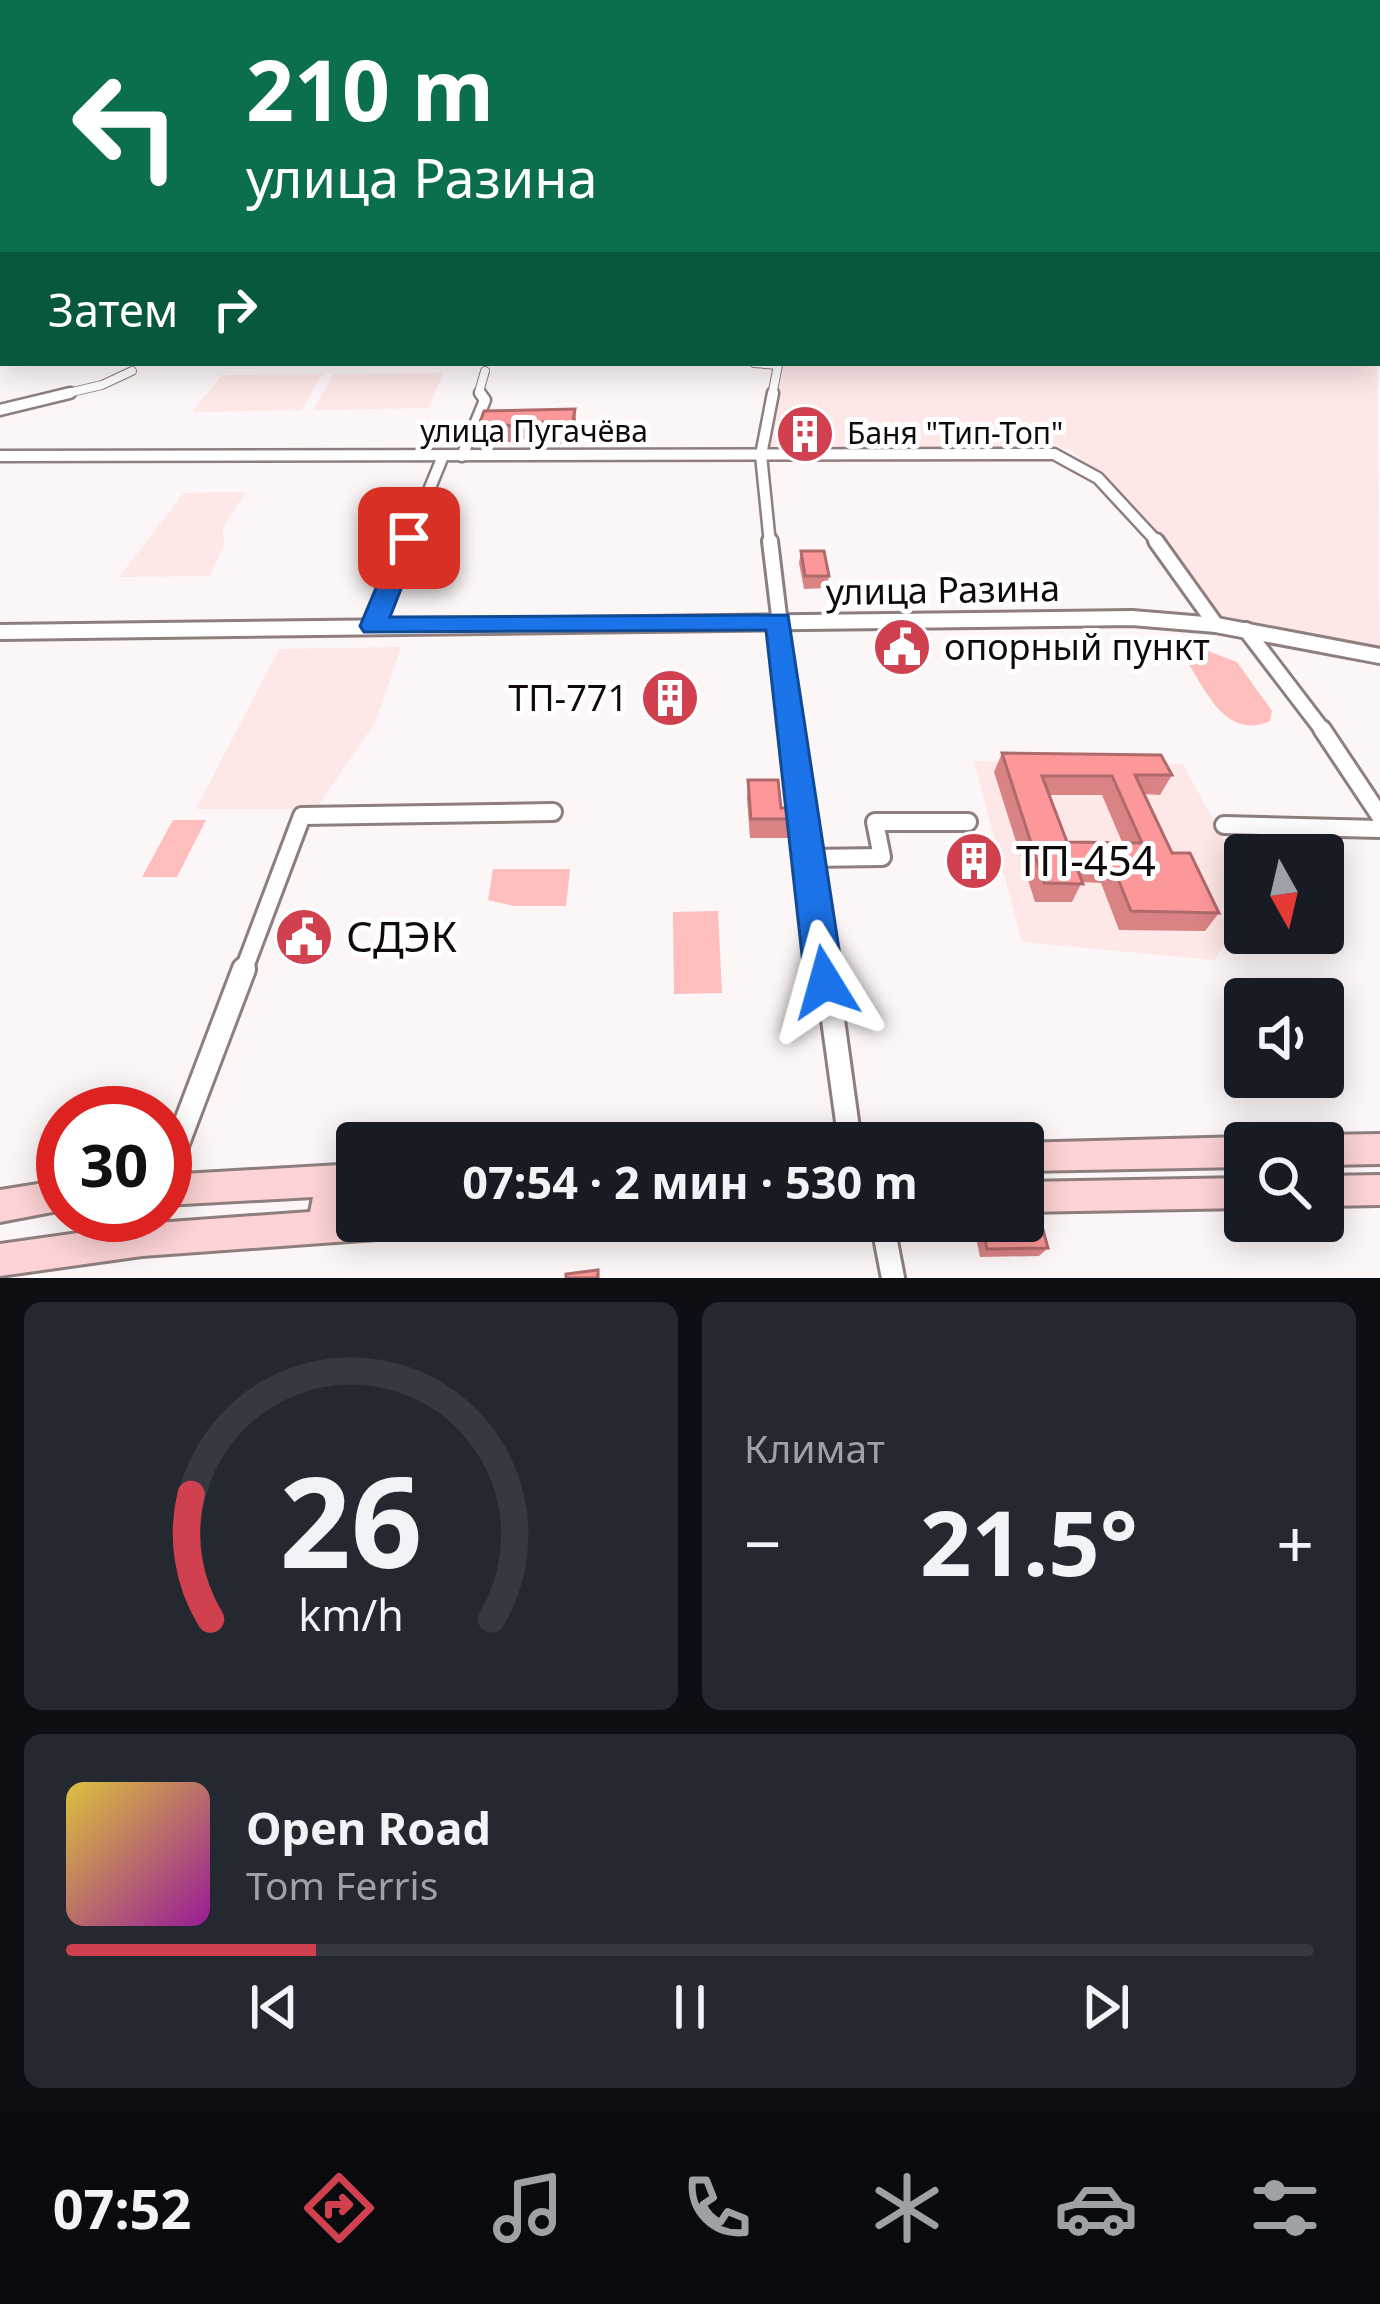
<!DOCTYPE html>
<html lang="ru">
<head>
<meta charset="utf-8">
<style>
	:root { --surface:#171b24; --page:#242831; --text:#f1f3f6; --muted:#9ea1a6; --line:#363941; --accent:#d0404e }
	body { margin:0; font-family:"Noto Sans",sans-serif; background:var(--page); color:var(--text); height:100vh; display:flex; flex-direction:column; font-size:45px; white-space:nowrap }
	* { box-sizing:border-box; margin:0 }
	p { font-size:39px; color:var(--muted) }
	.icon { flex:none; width:66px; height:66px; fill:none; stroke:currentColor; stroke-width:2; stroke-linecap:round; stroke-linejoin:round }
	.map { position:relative; height:1278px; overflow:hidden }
	.details { display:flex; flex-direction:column; gap:24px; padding:24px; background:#0d0f14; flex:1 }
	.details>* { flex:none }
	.hud { position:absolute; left:0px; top:0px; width:1380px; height:366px; box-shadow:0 6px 30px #0003; background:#0b6e4f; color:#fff; overflow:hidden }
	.needle { width:78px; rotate:172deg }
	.buttons { position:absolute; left:1224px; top:834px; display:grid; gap:24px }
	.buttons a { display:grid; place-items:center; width:120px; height:120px; border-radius:12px; background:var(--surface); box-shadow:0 6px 30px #0003; font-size:60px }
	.speed { position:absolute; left:36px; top:1086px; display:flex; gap:24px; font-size:60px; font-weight:700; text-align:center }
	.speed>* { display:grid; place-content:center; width:156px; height:156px; border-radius:50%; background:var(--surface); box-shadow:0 6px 30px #0003; line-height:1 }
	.speed .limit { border:18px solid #d22; background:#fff; color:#111 }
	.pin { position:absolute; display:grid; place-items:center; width:102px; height:102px; color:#fff; margin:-51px; border-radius:24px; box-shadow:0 6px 18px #0006 }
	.me { position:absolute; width:132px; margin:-66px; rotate:352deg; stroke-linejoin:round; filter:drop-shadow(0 0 9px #0008) }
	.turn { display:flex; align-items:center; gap:42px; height:252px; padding:0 48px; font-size:54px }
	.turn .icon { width:156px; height:156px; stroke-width:2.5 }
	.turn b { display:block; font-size:84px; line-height:102px }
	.then { display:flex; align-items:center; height:114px; padding:0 48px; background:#0003; gap:24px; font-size:45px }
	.big { font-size:90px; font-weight:700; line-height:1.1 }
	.details .tile { flex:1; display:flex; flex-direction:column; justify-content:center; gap:18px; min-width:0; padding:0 42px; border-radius:18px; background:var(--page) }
	.details .dial { align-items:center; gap:0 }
	.dial svg { height:312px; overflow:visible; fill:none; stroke:var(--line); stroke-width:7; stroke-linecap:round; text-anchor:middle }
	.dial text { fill:var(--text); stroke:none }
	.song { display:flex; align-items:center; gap:36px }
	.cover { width:144px; height:144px; border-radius:18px; background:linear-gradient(135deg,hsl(50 70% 55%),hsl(300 70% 35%)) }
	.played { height:12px; border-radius:6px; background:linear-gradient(90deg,var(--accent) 20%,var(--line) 20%) }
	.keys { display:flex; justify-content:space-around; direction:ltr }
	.heat { display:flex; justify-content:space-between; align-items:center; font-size:66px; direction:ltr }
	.details .tiles { flex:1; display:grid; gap:24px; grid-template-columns:1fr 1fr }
	.tile:last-child { grid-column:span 2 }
	.trip { position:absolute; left:336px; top:1122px; width:708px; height:120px; border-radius:12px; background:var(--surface); box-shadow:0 6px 30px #0003; font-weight:700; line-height:120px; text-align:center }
	.menu { display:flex; height:192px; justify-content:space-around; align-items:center; background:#090b0e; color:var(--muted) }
	.menu .icon { width:84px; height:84px }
	.menu .current { color:var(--accent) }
	.menu b { font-size:54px; color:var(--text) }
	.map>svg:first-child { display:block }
	.built { fill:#fde7e7 }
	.green { fill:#fdbebd }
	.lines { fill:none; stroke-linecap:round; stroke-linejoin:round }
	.street-far4-casing { stroke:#8e7e7e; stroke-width:10 }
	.street-far3-casing { stroke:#8e7e7e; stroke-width:15 }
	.street-far2-casing { stroke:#8e7e7e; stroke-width:20 }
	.street-far1-casing { stroke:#8e7e7e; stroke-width:22 }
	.street-casing { stroke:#8e7e7e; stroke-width:28 }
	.secondary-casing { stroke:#8e7e7e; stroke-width:6 }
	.street-far4 { stroke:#fff; stroke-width:8 }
	.street-far3 { stroke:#fff; stroke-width:10 }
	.street-far2 { stroke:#fff; stroke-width:14 }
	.street-far1 { stroke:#fff; stroke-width:16 }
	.street { stroke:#fff; stroke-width:22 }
	.secondary { fill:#fdd3d5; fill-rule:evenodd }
	.wall { fill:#d98384; fill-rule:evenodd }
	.shaded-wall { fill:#b06a6b }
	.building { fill:#fc9899; stroke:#b06a6b; stroke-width:3; fill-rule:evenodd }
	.route { fill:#1a73e8; stroke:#114b97; stroke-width:3 }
	.labels { text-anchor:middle; stroke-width:10; stroke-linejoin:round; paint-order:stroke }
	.far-street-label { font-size:30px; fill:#100b0a; stroke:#fff }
	.far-poi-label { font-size:30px; fill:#100b0a; stroke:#fff; text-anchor:start }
	.street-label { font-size:36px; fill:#100b0a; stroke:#fff }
	.poi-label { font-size:36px; fill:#100b0a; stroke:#fff; text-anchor:start }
	.near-poi-label { font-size:42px; fill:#100b0a; stroke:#fff; text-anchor:start }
</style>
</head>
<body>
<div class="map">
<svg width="1380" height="1278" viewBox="0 0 1380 1278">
	<rect width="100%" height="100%" fill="#fdf6f6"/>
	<g class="built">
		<path d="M 1377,341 L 1380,651 L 1222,621 L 1168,546 L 1070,449 L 765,451 L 785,363 L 1377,363 Z"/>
		<path d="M 443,373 L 429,408 L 313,410 L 334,374 Z"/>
		<path d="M 323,374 L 301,410 L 192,412 L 222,375 Z"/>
		<path d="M 246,492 L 223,526 L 224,546 L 210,576 L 119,577 L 184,493 Z"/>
		<path d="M 401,647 L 376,721 L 316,809 L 196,809 L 279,649 Z"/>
		<path d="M 974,761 L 1183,764 L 1245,879 L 1245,930 L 1233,931 L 1214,960 L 1022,942 Z"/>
	</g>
	<g class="green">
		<path d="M 1205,650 L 1237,662 L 1272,711 L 1270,721 C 1227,740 1207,693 1188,663 L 1190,654 Z"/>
		<path d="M 173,820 L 206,820 L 177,877 L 142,877 Z"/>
		<path d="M 493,869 L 570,869 L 566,906 L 514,906 L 488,900 Z"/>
		<path d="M 718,911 L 722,993 L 674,994 L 673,912 Z"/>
	</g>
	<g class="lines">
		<defs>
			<g id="street-far4">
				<path d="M 754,363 L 778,365"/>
				<path d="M 55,396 L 102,385 L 132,371"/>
				<path d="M 482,396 L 479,392 L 485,371"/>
				<path d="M 772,396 L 778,365"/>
			</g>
			<g id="street-far3">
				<path d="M 0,410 L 70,393"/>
				<path d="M 0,456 L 1054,454 L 1098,478 L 1159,544"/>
				<path d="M 462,456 L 485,400 L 480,393"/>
				<path d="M 407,544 L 443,456"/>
				<path d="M 770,544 L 761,455 L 773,393"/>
			</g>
			<g id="street-far2">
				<path d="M 770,541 L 793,732"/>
				<path d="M 1156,541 L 1216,625"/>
				<path d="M 373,626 L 408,541"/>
				<path d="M 1246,630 L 1324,732"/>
				<path d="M 0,632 L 1132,618 L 1216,625 L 1380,656"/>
			</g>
			<g id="street-far1">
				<path d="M 792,729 L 826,972"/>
				<path d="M 1322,729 L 1380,816"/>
				<path d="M 1224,825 L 1380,829"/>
				<path d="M 808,858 L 882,857 L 875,822 L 968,822"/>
				<path d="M 243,972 L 302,816 L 553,812"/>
			</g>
			<g id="street">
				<path d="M 826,969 L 850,1143"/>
				<path d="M 165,1177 L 244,969"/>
				<path d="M 882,1221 L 893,1278"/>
			</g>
			<g id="secondary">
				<rect x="1377" y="238" width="3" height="6"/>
				<path d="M 1380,1134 L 1380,1164 L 1323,1165 L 1323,1143 L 1311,1143 L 1323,1135 Z"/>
				<path d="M 1245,1137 L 1256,1143 L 1245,1143 L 1245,1167 L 1023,1171 L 1023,1143 L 1018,1143 Z"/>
				<path d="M 357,1164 L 357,1194 L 345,1195 L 342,1210 L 357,1209 L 357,1221 L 420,1221 L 415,1232 L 404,1237 L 142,1256 L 0,1276 L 0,1244 L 142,1224 L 310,1212 L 313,1197 L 165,1205 L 165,1175 Z"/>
				<path d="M 1380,1175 L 1380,1205 L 1323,1206 L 1323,1176 Z"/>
				<path d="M 1245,1178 L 1245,1208 L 1023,1212 L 1023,1182 Z"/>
				<path d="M 63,1180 L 63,1210 L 0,1222 L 0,1190 Z"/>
			</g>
		</defs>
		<use href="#street-far4" class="street-far4-casing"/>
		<use href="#street-far3" class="street-far3-casing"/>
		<use href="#street-far2" class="street-far2-casing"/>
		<use href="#street-far1" class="street-far1-casing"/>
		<use href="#street" class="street-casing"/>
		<use href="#secondary" class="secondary-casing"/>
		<use href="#street-far4" class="street-far4"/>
		<use href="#street-far3" class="street-far3"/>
		<use href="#street-far2" class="street-far2"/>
		<use href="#street-far1" class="street-far1"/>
		<use href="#street" class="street"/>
		<use href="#secondary" class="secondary"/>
	</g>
	<g class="wall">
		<path d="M 575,409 L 576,426 L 574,443 L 543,444 L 542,439 L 517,439 L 516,443 L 483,439 L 480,422 Z"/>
		<path d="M 801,551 L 829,576 L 827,588 L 804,589 L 799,563 Z"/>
		<path d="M 676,685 L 676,705 L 664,705 L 663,686 Z"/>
		<path d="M 1002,753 L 1172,775 L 1160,795 L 1144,794 L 1172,853 L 1219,913 L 1205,931 L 1119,930 L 1101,883 L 1082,882 L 1072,902 L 1035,902 L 994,772 ZM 1049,795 L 1102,795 L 1122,842 L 1067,842 Z"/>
		<path d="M 748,780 L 781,808 L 790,819 L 788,838 L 750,838 L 747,799 Z"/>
		<path d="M 966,845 L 987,865 L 985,872 L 971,872 L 964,851 Z"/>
		<path d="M 979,1221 L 1023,1221 L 1048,1248 L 1039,1256 L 980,1257 L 974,1228 Z"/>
	</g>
	<path class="shaded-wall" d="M 575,409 L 576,426 L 574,443 L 572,426 Z"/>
	<g class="building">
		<path d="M 1377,194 L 1380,195 L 1379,212 L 1377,212 Z"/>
		<path d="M 575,409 L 572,426 L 540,427 L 542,422 L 515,422 L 514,426 L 480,422 L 484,411 Z"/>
		<path d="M 801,551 L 824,551 L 829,576 L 805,576 Z"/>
		<path d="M 676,685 L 676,698 L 663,699 L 663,686 Z"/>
		<path d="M 1002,753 L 1161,755 L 1172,775 L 1135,775 L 1172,853 L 1190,853 L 1219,913 L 1131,911 L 1112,864 L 1075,863 L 1083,884 L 1044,883 ZM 1042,776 L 1112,776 L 1142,843 L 1067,842 Z"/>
		<path d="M 748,780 L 778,780 L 781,808 L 789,808 L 790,819 L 751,819 Z"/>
		<path d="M 966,845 L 980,845 L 987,865 L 973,866 Z"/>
		<path d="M 1023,1219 L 1040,1219 L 1048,1248 L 987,1249 L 981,1221 L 1023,1221 Z"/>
		<path d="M 598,1270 L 598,1278 L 566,1278 L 566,1274 Z"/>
	</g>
	<linearGradient id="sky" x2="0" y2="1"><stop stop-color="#a59fbf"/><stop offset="0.51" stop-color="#fefbfb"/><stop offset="1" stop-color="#fefbfb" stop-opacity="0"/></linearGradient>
	<rect width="1380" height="368" fill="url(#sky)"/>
	<path class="route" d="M 409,531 L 421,538 L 390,617 L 788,615 L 844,982 L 839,996 L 825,1001 L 811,996 L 805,982 L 766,630 L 364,632 L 360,626 L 397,538 Z"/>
	<defs>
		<symbol id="building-disc" viewBox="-11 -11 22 22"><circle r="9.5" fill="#d0404e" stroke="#fff"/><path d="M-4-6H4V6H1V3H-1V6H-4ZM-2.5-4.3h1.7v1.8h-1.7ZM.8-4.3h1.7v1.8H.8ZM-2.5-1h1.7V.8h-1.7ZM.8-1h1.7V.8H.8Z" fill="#fff"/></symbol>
		<symbol id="civic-disc" viewBox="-11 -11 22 22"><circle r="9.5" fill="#d0404e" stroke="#fff"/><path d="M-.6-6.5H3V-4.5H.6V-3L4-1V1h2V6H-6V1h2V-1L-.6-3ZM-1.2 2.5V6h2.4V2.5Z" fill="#fff"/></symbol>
	</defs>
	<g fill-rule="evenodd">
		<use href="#building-disc" x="772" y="401" width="66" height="66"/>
		<use href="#civic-disc" x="869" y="614" width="66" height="66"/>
		<use href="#building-disc" x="637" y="665" width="66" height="66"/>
		<use href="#building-disc" x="941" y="828" width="66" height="66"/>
		<use href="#civic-disc" x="271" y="904" width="66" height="66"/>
	</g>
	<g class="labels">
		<g class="far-street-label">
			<text x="534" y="442">улица Пугачёва</text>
		</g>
		<g class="far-poi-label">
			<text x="847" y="444">Баня "Тип-Топ"</text>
		</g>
		<g class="street-label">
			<text transform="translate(943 590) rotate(-1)" y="13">улица Разина</text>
		</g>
		<g class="poi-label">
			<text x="944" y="660">опорный пункт</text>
			<text x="628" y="711" text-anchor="end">ТП-771</text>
		</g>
		<g class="near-poi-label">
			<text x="1016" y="876">ТП-454</text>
			<text x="346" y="952">СДЭК</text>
		</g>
	</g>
</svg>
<div class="buttons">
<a><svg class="needle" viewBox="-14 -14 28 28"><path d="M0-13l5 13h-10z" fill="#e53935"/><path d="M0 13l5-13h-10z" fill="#9ea1a6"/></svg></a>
<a><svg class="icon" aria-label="sound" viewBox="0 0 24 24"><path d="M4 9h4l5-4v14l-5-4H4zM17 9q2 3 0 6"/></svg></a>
<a><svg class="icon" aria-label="search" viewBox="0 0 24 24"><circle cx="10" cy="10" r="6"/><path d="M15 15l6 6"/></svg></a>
</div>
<div class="speed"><div class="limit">30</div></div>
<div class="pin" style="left:409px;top:538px;background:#d93025"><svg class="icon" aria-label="arrive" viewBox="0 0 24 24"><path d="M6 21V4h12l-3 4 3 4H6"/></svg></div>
<svg class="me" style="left:825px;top:982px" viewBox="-20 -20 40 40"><path d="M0-17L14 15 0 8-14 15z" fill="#1a73e8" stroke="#fff" stroke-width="4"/></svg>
<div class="trip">07:54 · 2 мин · 530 m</div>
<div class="hud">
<div class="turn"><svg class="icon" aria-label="left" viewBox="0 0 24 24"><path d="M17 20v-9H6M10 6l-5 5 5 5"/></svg><div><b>210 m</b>улица Разина</div></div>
<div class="then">Затем<svg class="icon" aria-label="right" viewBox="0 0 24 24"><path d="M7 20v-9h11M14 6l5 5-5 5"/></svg></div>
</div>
</div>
<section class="details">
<div class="tiles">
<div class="tile dial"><svg viewBox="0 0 100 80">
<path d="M14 69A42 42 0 1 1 86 69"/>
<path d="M14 69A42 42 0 0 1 9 37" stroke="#d0404e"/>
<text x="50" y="56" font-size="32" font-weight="700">26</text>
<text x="50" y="72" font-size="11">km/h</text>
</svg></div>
<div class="tile"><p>Климат</p>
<div class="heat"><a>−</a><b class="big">21.5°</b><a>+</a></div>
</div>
<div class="tile">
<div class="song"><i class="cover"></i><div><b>Open Road</b><p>Tom Ferris</p></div></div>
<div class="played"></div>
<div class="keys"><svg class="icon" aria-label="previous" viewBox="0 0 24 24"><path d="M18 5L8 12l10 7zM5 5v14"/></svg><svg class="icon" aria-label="pause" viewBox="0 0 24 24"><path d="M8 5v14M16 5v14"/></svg><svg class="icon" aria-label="next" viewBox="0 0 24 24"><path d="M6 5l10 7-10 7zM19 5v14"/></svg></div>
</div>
</div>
</section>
<nav class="menu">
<b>07:52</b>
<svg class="icon current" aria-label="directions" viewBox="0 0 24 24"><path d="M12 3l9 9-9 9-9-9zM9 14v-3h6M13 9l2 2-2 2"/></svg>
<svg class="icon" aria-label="music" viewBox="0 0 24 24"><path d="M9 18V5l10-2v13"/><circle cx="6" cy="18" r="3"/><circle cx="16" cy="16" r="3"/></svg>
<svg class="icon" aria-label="phone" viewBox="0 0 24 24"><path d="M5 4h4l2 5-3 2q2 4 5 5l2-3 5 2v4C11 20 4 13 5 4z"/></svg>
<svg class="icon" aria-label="climate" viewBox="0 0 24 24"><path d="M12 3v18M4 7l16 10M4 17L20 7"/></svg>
<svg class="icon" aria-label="car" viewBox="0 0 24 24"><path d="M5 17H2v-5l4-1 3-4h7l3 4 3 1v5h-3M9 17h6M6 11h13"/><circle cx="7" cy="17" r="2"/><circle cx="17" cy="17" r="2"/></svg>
<svg class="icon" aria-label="filters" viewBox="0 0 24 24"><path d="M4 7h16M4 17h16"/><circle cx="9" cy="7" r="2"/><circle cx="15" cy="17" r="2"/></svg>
</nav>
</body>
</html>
